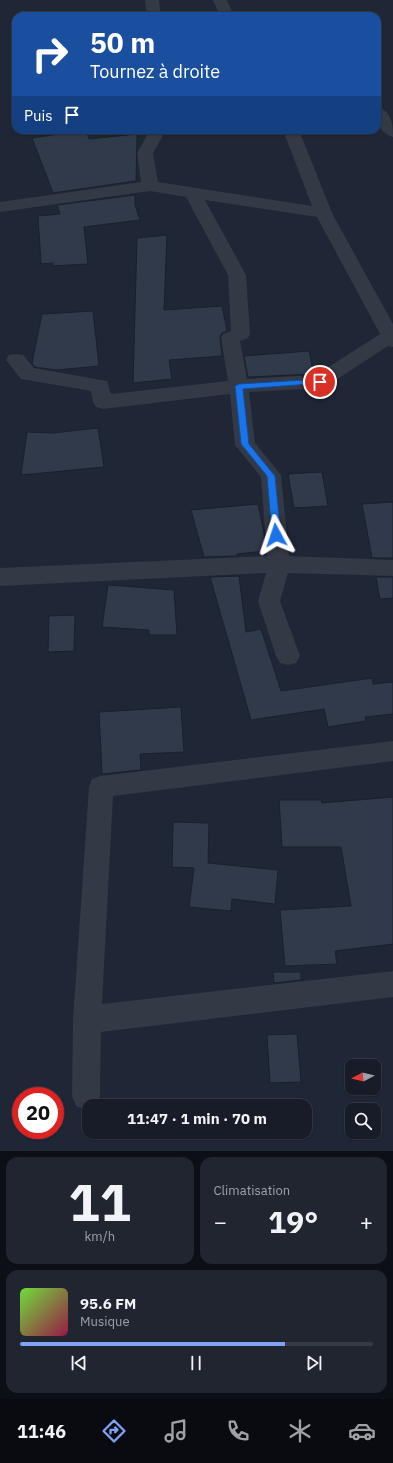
<!DOCTYPE html>
<html lang="fr">
<head>
<meta charset="utf-8">
<style>
	:root { --surface:#171c28; --page:#202530; --text:#f1f3f6; --muted:#9ea1a8; --line:#363a45; --accent:#80a2f4 }
	body { margin:0; font-family:"IBM Plex Sans",sans-serif; background:var(--page); color:var(--text); height:100vh; display:flex; flex-direction:column; font-size:15px; white-space:nowrap }
	* { box-sizing:border-box; margin:0 }
	p { font-size:13px; color:var(--muted) }
	.icon { flex:none; width:22px; height:22px; fill:none; stroke:currentColor; stroke-width:2; stroke-linecap:round; stroke-linejoin:round }
	.map { position:relative; height:1151px; overflow:hidden }
	.side { display:flex; flex-direction:column; gap:6px; padding:6px; background:#0d0f16; flex:1 }
	.side>* { flex:none }
	.top-card { position:absolute; left:12px; top:12px; width:369px; height:122px; border-radius:12px; box-shadow:0 1px 3px #0004,0 0 0 1px var(--line); background:#1a4fa0; color:#fff; overflow:hidden }
	.needle { width:26px; rotate:263deg }
	.buttons { position:absolute; left:345px; top:1059px; display:grid; gap:8px }
	.buttons a { display:grid; place-items:center; width:36px; height:36px; border-radius:8px; background:var(--surface); box-shadow:0 1px 3px #0004,0 0 0 1px var(--line); font-size:20px }
	.speed { position:absolute; left:12px; top:1087px; display:flex; gap:8px; font-size:20px; font-weight:700; text-align:center }
	.speed>* { display:grid; place-content:center; width:52px; height:52px; border-radius:50%; background:var(--surface); box-shadow:0 1px 3px #0004,0 0 0 1px var(--line); line-height:1 }
	.speed .limit { border:6px solid #d22; background:#fff; color:#111 }
	.pin { position:absolute; display:grid; place-items:center; width:34px; height:34px; color:#fff; margin:-17px; border:2px solid #fff; border-radius:50%; box-shadow:0 1px 4px #0007 }
	.me { position:absolute; width:44px; margin:-22px; rotate:355deg; stroke-linejoin:round; filter:drop-shadow(0 0 3px #0008) }
	.turn { display:flex; align-items:center; gap:14px; height:84px; padding:0 12px; font-size:18px }
	.turn .icon { width:52px; height:52px; stroke-width:2.5 }
	.turn b { display:block; font-size:28px; line-height:34px }
	.then { display:flex; align-items:center; height:38px; padding:0 12px; background:#0003; gap:8px; font-size:15px }
	.big { font-size:30px; font-weight:800; line-height:1.1 }
	.side .tile { flex:1; display:flex; flex-direction:column; justify-content:center; gap:6px; min-width:0; padding:0 14px; border-radius:12px; background:var(--page) }
	.side .dial { align-items:center; gap:0 }
	.dial b { font-size:52px; line-height:1 }
	.song { display:flex; align-items:center; gap:12px }
	.cover { width:48px; height:48px; border-radius:6px; background:linear-gradient(135deg,hsl(100 70% 55%),hsl(340 70% 35%)) }
	.played { height:4px; border-radius:2px; background:linear-gradient(90deg,var(--accent) 75%,var(--line) 75%) }
	.keys { display:flex; justify-content:space-around; direction:ltr }
	.heat { display:flex; justify-content:space-between; align-items:center; font-size:22px; direction:ltr }
	.side .tiles { flex:1; display:grid; gap:6px; grid-template-columns:1fr 1fr }
	.tile:last-child { grid-column:span 2 }
	.trip { position:absolute; left:82px; top:1099px; width:230px; height:40px; border-radius:12px; background:var(--surface); box-shadow:0 1px 3px #0004,0 0 0 1px var(--line); font-weight:800; line-height:40px; text-align:center }
	.dock { display:flex; height:64px; justify-content:space-around; align-items:center; background:#090b10; color:var(--muted) }
	.dock .icon { width:28px; height:28px }
	.dock .current { color:var(--accent) }
	.dock b { font-size:18px; color:var(--text) }
	.map>svg:first-child { display:block }
	.building { fill:#313a4b; stroke:#1a202c }
	.lines { fill:none; stroke-linecap:round; stroke-linejoin:round }
	.minor { fill:#333945; fill-rule:evenodd }
	.route { fill:#1a73e8; stroke:#114b97 }
</style>
</head>
<body>
<div class="map">
<svg width="393" height="1151" viewBox="0 0 393 1151">
	<rect width="100%" height="100%" fill="#1f2635"/>
	<g class="building">
		<path d="M 86,130 L 89,139 L 137,134 L 136,181 L 53,193 L 32,138 Z"/>
		<path d="M 135,195 L 135,205 L 140,220 L 84,227 L 88,264 L 52,266 L 53,263 L 41,264 L 38,216 L 60,214 L 57,205 Z"/>
		<path d="M 167,235 L 164,310 L 222,306 L 227,331 L 222,333 L 220,337 L 222,356 L 169,360 L 172,379 L 133,383 L 137,238 Z"/>
		<path d="M 93,311 L 99,366 L 56,370 L 35,367 L 32,363 L 42,314 Z"/>
		<path d="M 309,351 L 314,374 L 248,377 L 244,356 Z"/>
		<path d="M 98,428 L 104,467 L 21,475 L 27,432 L 53,433 Z"/>
		<path d="M 322,472 L 328,506 L 294,508 L 288,474 Z"/>
		<path d="M 393,502 L 393,558 L 372,558 L 362,504 Z"/>
		<path d="M 258,504 L 264,533 L 265,551 L 237,554 L 237,556 L 204,557 L 191,510 Z"/>
		<path d="M 239,576 L 246,632 L 261,629 L 281,691 L 372,678 L 373,684 L 393,682 L 393,714 L 365,717 L 366,721 L 328,727 L 324,709 L 251,720 L 210,577 Z"/>
		<path d="M 376,577 L 393,577 L 393,598 L 380,599 Z"/>
		<path d="M 108,585 L 174,590 L 177,635 L 149,635 L 149,630 L 102,627 Z"/>
		<path d="M 75,615 L 74,651 L 48,652 L 49,616 Z"/>
		<path d="M 181,707 L 184,752 L 140,754 L 141,770 L 102,774 L 99,712 Z"/>
		<path d="M 393,797 L 393,944 L 335,951 L 337,964 L 285,966 L 280,910 L 351,906 L 341,847 L 282,847 L 279,800 L 321,800 L 322,803 Z"/>
		<path d="M 173,822 L 209,823 L 208,863 L 278,870 L 275,904 L 232,899 L 231,911 L 189,907 L 194,868 L 172,867 Z"/>
		<path d="M 273,972 L 301,972 L 301,980 L 274,983 Z"/>
		<path d="M 297,1034 L 301,1082 L 270,1083 L 267,1035 Z"/>
	</g>
	<g class="lines">
		<g class="minor">
			<path d="M 145,0 L 159,0 L 161,16 L 147,16 Z"/>
			<path d="M 213,0 L 227,0 L 234,16 L 220,16 Z"/>
			<path d="M 377,107 C 392,111 393,124 393,137 C 378,133 377,120 377,107 Z"/>
			<path d="M 150,130 L 166,130 L 153,153 L 158,182 L 312,206 L 283,130 L 299,130 L 332,213 L 393,324 L 393,347 L 388,346 L 327,386 L 320,388 L 249,392 L 255,443 L 281,475 L 289,556 L 393,560 L 393,576 L 288,573 L 280,601 L 300,656 L 296,663 L 288,665 L 280,663 L 276,656 L 258,601 L 266,573 L 0,586 L 0,568 L 267,556 L 261,477 L 235,445 L 230,394 L 103,409 L 96,407 L 93,402 L 91,391 L 21,379 L 6,360 L 9,355 L 16,354 L 23,355 L 34,368 L 107,381 L 111,394 L 228,381 L 221,338 L 223,334 L 231,331 L 228,275 L 186,197 L 150,191 L 0,212 L 0,202 L 141,182 L 137,153 ZM 205,200 L 317,217 L 380,334 L 316,375 L 247,379 L 240,341 L 248,338 L 250,334 L 246,275 Z"/>
			<path d="M 393,741 L 393,761 L 113,796 L 102,1004 L 393,971 L 393,997 L 101,1032 L 100,1096 L 96,1106 L 89,1106 L 89,1109 L 86,1110 L 76,1106 L 72,1096 L 73,1020 L 89,787 L 92,779 L 101,776 Z"/>
		</g>
	</g>
	<path class="route" d="M 320,379 L 324,382 L 323,383 L 243,389 L 249,444 L 275,476 L 281,535 L 276,538 L 272,535 L 267,476 L 241,444 L 235,386 L 239,384 Z"/>
</svg>
<div class="buttons">
<a><svg class="needle" viewBox="-14 -14 28 28"><path d="M0-13l5 13h-10z" fill="#e53935"/><path d="M0 13l5-13h-10z" fill="#9ea1a8"/></svg></a>
<a><svg class="icon" aria-label="search" viewBox="0 0 24 24"><circle cx="10" cy="10" r="6"/><path d="M15 15l6 6"/></svg></a>
</div>
<div class="speed"><div class="limit">20</div></div>
<div class="pin" style="left:320px;top:382px;background:#d93025"><svg class="icon" aria-label="arrive" viewBox="0 0 24 24"><path d="M6 21V4h12l-3 4 3 4H6"/></svg></div>
<svg class="me" style="left:276px;top:535px" viewBox="-20 -20 40 40"><path d="M0-17L14 15 0 8-14 15z" fill="#1a73e8" stroke="#fff" stroke-width="4"/></svg>
<div class="trip">11:47 · 1 min · 70 m</div>
<div class="top-card">
<div class="turn"><svg class="icon" aria-label="right" viewBox="0 0 24 24"><path d="M7 20v-9h11M14 6l5 5-5 5"/></svg><div><b>50 m</b>Tournez à droite</div></div>
<div class="then">Puis<svg class="icon" aria-label="arrive" viewBox="0 0 24 24"><path d="M6 21V4h12l-3 4 3 4H6"/></svg></div>
</div>
</div>
<section class="side">
<div class="tiles">
<div class="tile dial"><b>11</b><p>km/h</p></div>
<div class="tile"><p>Climatisation</p>
<div class="heat"><a>−</a><b class="big">19°</b><a>+</a></div>
</div>
<div class="tile">
<div class="song"><i class="cover"></i><div><b>95.6 FM</b><p>Musique</p></div></div>
<div class="played"></div>
<div class="keys"><svg class="icon" aria-label="previous" viewBox="0 0 24 24"><path d="M18 5L8 12l10 7zM5 5v14"/></svg><svg class="icon" aria-label="pause" viewBox="0 0 24 24"><path d="M8 5v14M16 5v14"/></svg><svg class="icon" aria-label="next" viewBox="0 0 24 24"><path d="M6 5l10 7-10 7zM19 5v14"/></svg></div>
</div>
</div>
</section>
<nav class="dock">
<b>11:46</b>
<svg class="icon current" aria-label="directions" viewBox="0 0 24 24"><path d="M12 3l9 9-9 9-9-9zM9 14v-3h6M13 9l2 2-2 2"/></svg>
<svg class="icon" aria-label="music" viewBox="0 0 24 24"><path d="M9 18V5l10-2v13"/><circle cx="6" cy="18" r="3"/><circle cx="16" cy="16" r="3"/></svg>
<svg class="icon" aria-label="phone" viewBox="0 0 24 24"><path d="M5 4h4l2 5-3 2q2 4 5 5l2-3 5 2v4C11 20 4 13 5 4z"/></svg>
<svg class="icon" aria-label="climate" viewBox="0 0 24 24"><path d="M12 3v18M4 7l16 10M4 17L20 7"/></svg>
<svg class="icon" aria-label="car" viewBox="0 0 24 24"><path d="M5 17H2v-5l4-1 3-4h7l3 4 3 1v5h-3M9 17h6M6 11h13"/><circle cx="7" cy="17" r="2"/><circle cx="17" cy="17" r="2"/></svg>
</nav>
</body>
</html>
